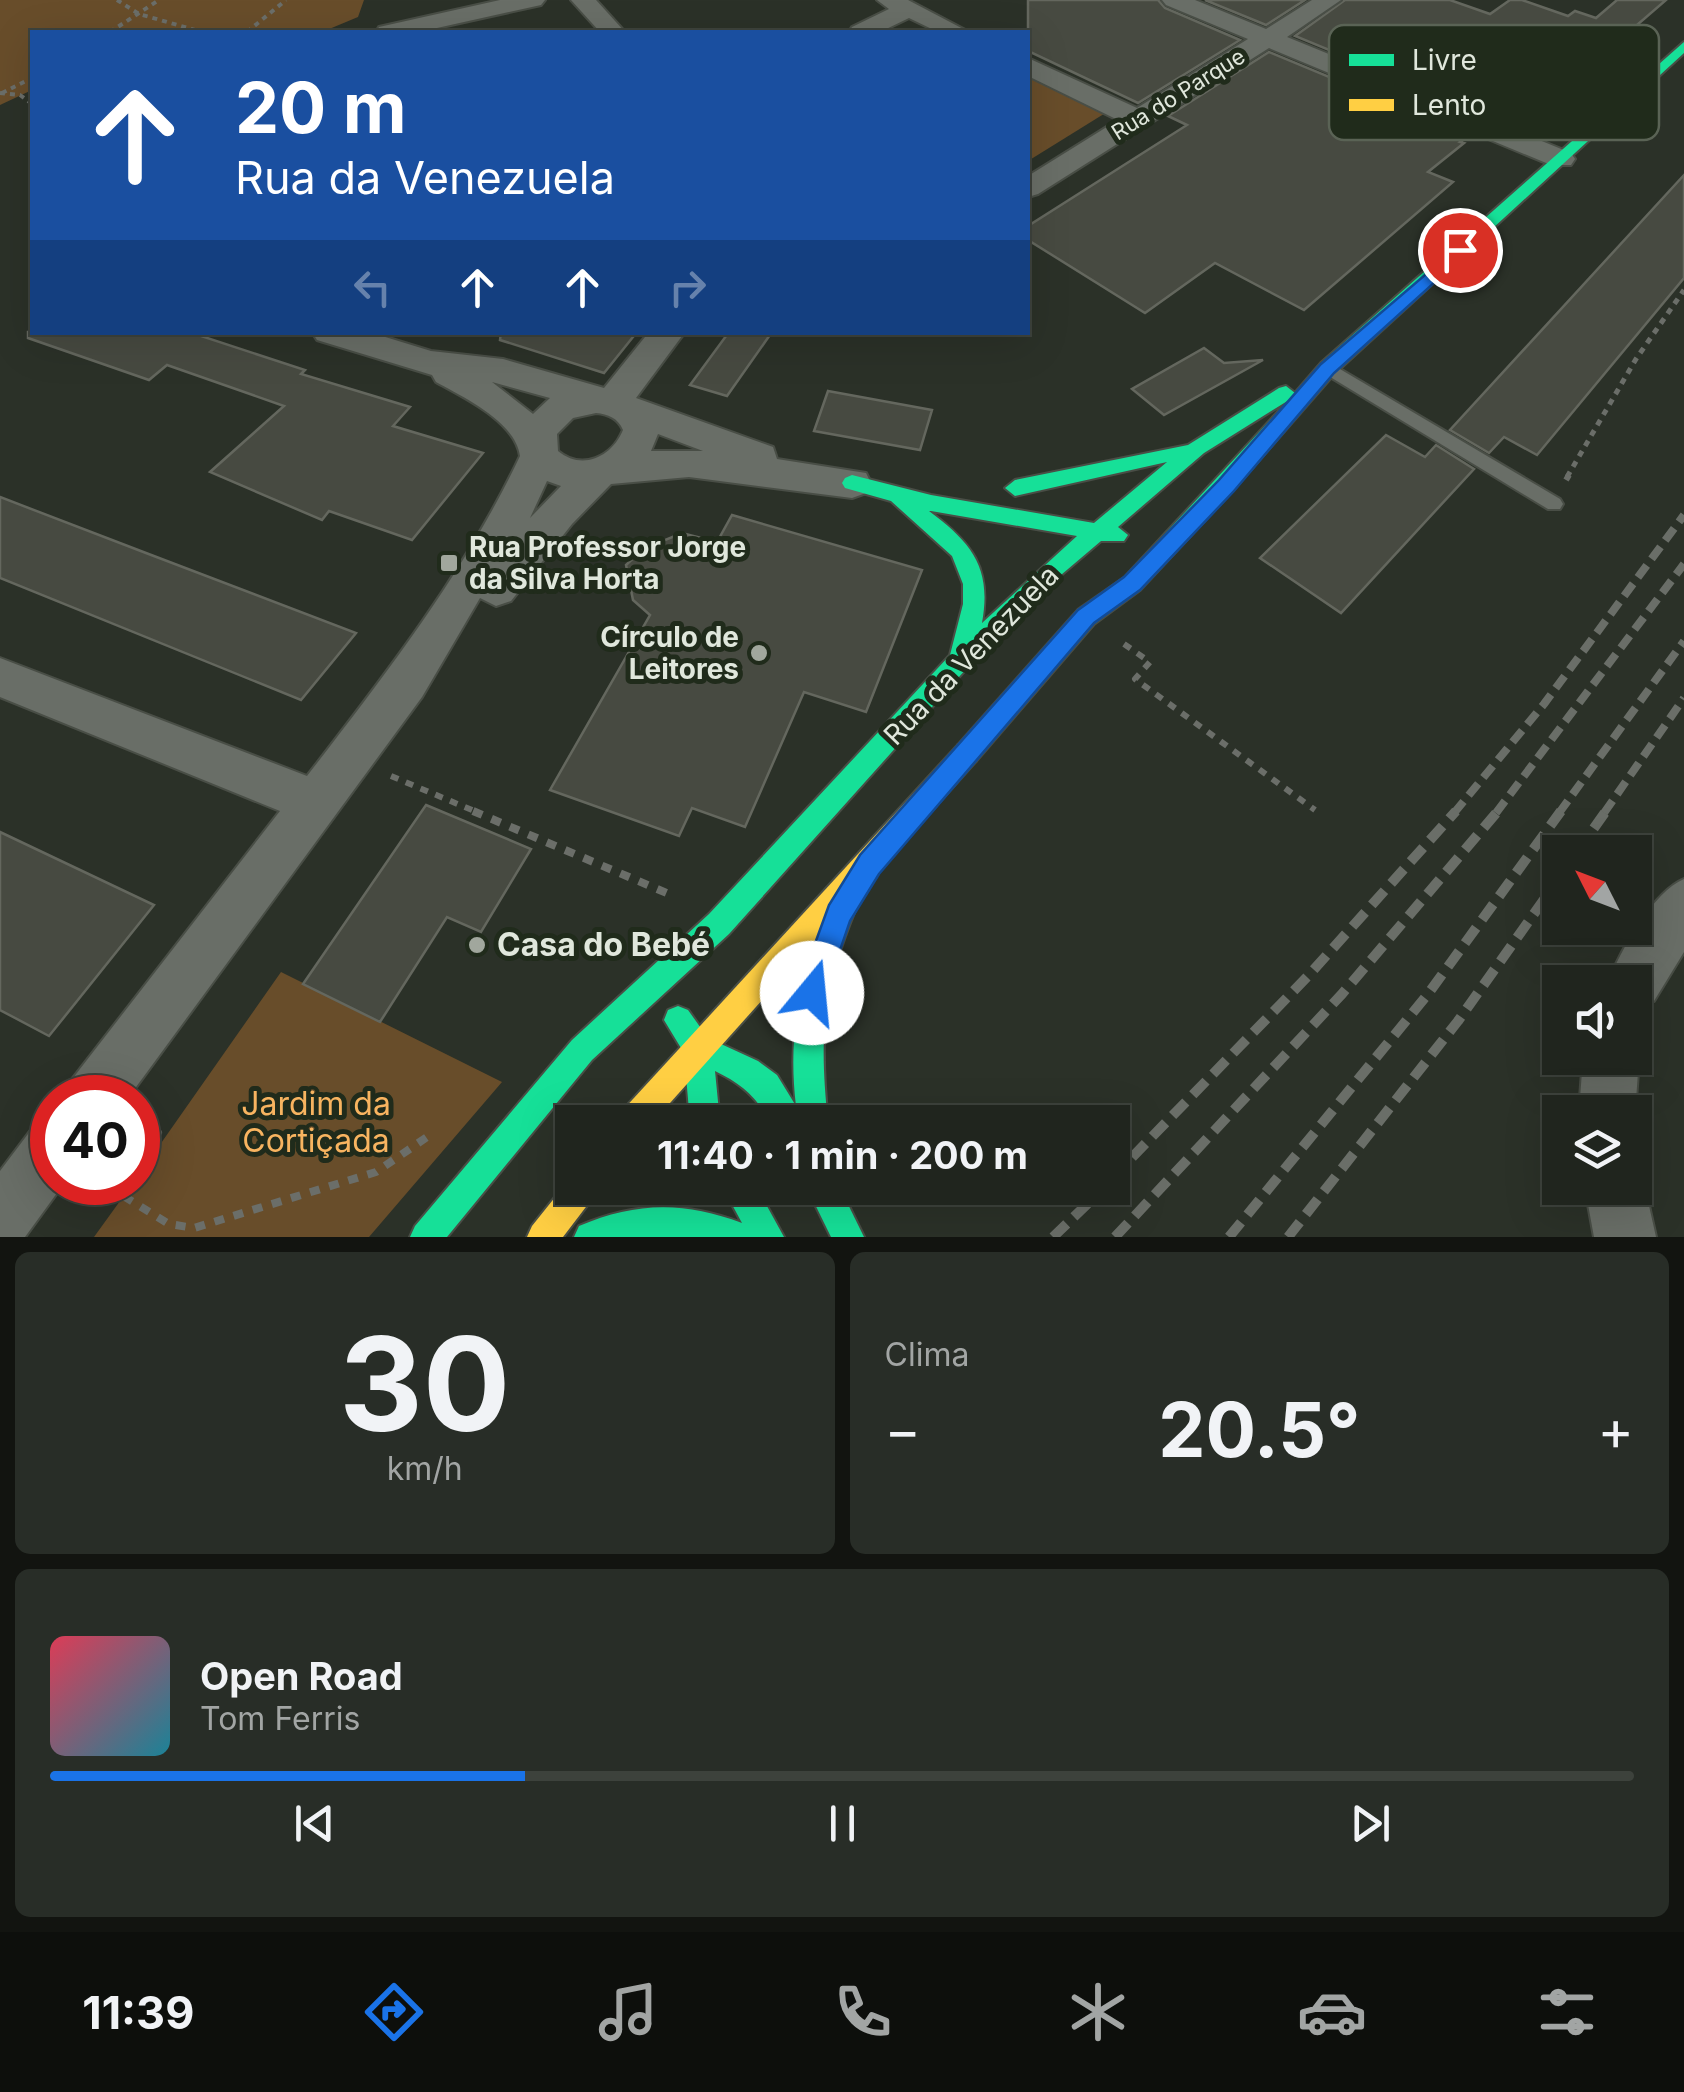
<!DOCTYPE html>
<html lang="pt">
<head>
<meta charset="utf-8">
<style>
	:root { --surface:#20251e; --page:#282d27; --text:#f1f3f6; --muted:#a2a5a4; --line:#3d423c; --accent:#1a73e8 }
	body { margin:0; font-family:Inter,sans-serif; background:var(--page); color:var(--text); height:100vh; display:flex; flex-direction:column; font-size:38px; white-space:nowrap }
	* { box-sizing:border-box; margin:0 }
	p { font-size:32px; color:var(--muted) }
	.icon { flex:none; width:55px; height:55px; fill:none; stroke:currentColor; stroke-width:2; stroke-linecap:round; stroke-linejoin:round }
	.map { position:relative; height:1237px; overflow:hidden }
	.drawer { display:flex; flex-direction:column; gap:15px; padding:15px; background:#121410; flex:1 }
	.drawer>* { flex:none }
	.guide { position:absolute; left:30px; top:30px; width:1000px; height:305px; border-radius:0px; box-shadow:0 10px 40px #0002,0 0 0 2px var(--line); background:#1a4fa0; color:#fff; overflow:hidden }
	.needle { width:65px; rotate:312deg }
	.buttons { position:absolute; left:1542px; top:835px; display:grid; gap:20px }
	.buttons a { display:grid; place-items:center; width:110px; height:110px; border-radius:0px; background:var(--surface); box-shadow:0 10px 40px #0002,0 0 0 2px var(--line); font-size:50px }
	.speed { position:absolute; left:30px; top:1075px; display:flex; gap:20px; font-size:50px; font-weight:700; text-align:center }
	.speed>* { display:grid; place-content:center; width:130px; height:130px; border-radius:50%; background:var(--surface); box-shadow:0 10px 40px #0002,0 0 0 2px var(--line); line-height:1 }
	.speed .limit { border:15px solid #d22; background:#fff; color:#111 }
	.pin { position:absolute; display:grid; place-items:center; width:85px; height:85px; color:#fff; margin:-42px; border:5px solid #fff; border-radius:50%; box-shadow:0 2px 10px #0007 }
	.me { position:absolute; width:110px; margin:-55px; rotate:17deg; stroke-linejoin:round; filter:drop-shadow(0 0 8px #0008) }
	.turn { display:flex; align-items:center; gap:35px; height:210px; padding:0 40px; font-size:45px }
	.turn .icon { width:130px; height:130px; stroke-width:2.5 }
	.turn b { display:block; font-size:70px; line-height:85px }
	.lanes { display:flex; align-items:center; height:95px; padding:0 40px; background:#0003; justify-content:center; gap:50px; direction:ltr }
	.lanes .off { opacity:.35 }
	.big { font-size:75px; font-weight:700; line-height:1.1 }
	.drawer .tile { flex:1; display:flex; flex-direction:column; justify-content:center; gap:15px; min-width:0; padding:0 35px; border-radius:15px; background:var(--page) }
	.drawer .dial { align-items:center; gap:0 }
	.dial b { font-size:130px; line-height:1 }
	.song { display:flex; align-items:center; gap:30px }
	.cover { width:120px; height:120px; border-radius:15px; background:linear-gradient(135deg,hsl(350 70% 55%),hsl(190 70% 35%)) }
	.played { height:10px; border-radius:5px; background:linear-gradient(90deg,var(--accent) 30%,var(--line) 30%) }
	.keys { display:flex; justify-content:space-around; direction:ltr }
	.heat { display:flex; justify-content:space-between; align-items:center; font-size:55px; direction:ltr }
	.drawer .tiles { flex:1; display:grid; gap:15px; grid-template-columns:1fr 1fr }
	.tile:last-child { grid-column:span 2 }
	.trip { position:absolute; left:555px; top:1105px; width:575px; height:100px; border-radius:0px; background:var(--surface); box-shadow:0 10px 40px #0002,0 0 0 2px var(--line); font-weight:700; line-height:100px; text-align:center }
	.tab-bar { display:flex; height:160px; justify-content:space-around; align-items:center; background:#0d0f0c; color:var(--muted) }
	.tab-bar .icon { width:70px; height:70px }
	.tab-bar .selected { color:var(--accent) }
	.tab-bar b { font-size:45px; color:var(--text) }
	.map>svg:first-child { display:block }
	.green { fill:#684d2a }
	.building { fill:#474a41; stroke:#64675e; stroke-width:2.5 }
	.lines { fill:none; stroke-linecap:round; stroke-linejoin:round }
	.lane-casing { stroke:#494e46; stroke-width:4 }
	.street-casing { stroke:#494e46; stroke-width:4 }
	.fast-casing { stroke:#494e46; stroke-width:4 }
	.slow-casing { stroke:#494e46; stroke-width:4 }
	.path-far3 { stroke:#6b6e69; stroke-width:4; stroke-dasharray:5 5; stroke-linecap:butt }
	.path-far2 { stroke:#6b6e69; stroke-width:5; stroke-dasharray:6 6; stroke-linecap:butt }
	.path-far1 { stroke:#6b6e69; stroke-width:6; stroke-dasharray:8 8; stroke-linecap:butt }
	.path { stroke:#6b6e69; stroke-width:8; stroke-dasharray:10 10; stroke-linecap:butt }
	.lane { fill:#696e67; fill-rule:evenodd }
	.street { fill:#696e67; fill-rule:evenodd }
	.fast { fill:#16e098; fill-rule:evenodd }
	.slow { fill:#ffcf43; fill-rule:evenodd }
	.rail-far1 { stroke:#6a6e68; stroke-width:8; stroke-dasharray:15 8; stroke-linecap:butt }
	.rail { stroke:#6a6e68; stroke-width:10; stroke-dasharray:19 10; stroke-linecap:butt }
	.route { fill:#1a73e8; stroke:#114b97; stroke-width:2.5 }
	.poi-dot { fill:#a1a79d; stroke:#202b1b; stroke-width:4 }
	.labels { text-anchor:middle; stroke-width:10; stroke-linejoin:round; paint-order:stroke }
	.far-street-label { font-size:22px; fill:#e0e7dc; stroke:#202b1b }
	.poi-label { font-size:28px; font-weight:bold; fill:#e0e7dc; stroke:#202b1b; text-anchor:start }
	.street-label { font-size:28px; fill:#e0e7dc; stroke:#202b1b }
	.near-poi-label { font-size:32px; font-weight:bold; fill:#e0e7dc; stroke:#202b1b; text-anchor:start }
	.near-park-label { font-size:32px; fill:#f8b460; stroke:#202b1b }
	.key { fill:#202b1b; stroke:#5a6355; stroke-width:2.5 }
	.key-label { font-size:28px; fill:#e0e7dc }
</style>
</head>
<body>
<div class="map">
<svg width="1684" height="1237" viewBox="0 0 1684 1237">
	<rect width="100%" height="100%" fill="#2b3128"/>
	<g class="green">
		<path d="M 0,0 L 364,0 L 358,17 L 322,32 L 32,32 L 32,90 L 0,105 Z"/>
		<path d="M 1028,73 L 1107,112 L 1028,161 Z"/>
		<path d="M 281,972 L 502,1082 L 369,1237 L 94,1237 L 133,1183 L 138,1182 L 138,1176 Z"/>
	</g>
	<g class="building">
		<path d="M 1028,0 L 1158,0 L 1165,8 L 1240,40 L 1138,103 L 1028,51 Z"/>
		<path d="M 1205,0 L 1305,0 L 1266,25 Z"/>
		<path d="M 1345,0 L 1450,0 L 1490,14 L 1510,0 L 1522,0 L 1568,16 L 1575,11 L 1596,18 L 1617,0 L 1666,0 L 1565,87 L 1542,78 L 1492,117 L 1295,36 Z"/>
		<path d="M 1269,52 L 1469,135 L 1460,142 L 1464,143 L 1428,172 L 1453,182 L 1304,310 L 1215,263 L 1145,313 L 1028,240 L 1028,226 L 1187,125 L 1168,116 Z"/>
		<path d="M 1684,175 L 1684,278 L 1537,455 L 1504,437 L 1489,453 L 1450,430 Z"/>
		<path d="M 28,332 L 205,332 L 201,336 L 305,370 L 301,374 L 410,407 L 393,426 L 483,453 L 412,540 L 329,511 L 322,520 L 210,472 L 284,406 L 167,365 L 149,380 L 28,338 Z"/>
		<path d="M 501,332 L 637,332 L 604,373 L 500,340 Z"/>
		<path d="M 729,332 L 772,332 L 727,396 L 690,385 Z"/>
		<path d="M 1204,348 L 1224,363 L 1263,360 L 1164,415 L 1132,389 Z"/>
		<path d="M 828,391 L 932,410 L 920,450 L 814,431 Z"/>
		<path d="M 1386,435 L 1425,457 L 1436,445 L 1474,469 L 1341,613 L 1260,558 Z"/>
		<path d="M 0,497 L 146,553 L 356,633 L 301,700 L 0,578 Z"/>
		<path d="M 732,515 L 922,570 L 866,712 L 804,692 L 745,827 L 692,808 L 679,836 L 550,790 L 650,615 L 633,600 L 626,565 L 643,549 L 682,533 L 717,542 Z"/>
		<path d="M 426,805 L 531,849 L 481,932 L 447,917 L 380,1022 L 303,984 Z"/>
		<path d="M 0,832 L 154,905 L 49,1036 L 0,1010 Z"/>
	</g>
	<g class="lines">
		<defs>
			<path id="lane" d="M 1328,362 L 1560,499 L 1563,504 L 1560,509 L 1548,509 L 1322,372 L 1322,364 Z"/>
			<g id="street">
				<path d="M 500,0 L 545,0 L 541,5 L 419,32 L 376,32 L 379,27 Z"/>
				<path d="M 571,0 L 596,0 L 625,32 L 600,32 Z"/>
				<path d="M 877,0 L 908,0 L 969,32 L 938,32 L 909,18 L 880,32 L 849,32 L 852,27 L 889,9 Z"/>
				<path d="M 1162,0 L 1195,0 L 1266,29 L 1312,0 L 1341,0 L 1287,37 L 1571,153 L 1575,159 L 1571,165 L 1551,165 L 1269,48 L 1038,194 L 1028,197 L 1028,176 L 1118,120 L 1028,76 L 1028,58 L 1137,108 L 1248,39 L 1166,5 Z"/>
				<path d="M 312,332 L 369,332 L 431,351 L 503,359 L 604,388 L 649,332 L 685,332 L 636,398 L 773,447 L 777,459 L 866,473 L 871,483 L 866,493 L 852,498 L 689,477 L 611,484 L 572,524 L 511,601 L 496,606 L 480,598 L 422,697 L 128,1098 L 65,1098 L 73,1078 L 280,811 L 0,697 L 0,658 L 307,776 C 384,677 467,569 520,456 C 515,421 463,397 436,382 L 432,375 L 317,340 ZM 492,382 L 550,398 L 533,414 ZM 596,413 C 608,414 618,418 623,430 C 612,457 582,471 558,451 L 557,434 L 573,418 ZM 658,434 L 703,451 L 651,451 ZM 547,481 L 561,486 L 530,518 Z"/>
				<path d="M 1684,879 L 1684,952 L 1654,1001 L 1635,1009 L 1635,982 L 1608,982 C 1621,950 1653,892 1684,879 Z"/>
				<path d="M 1635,1049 L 1639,1058 L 1635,1114 L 1579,1112 L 1583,1058 L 1635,1058 Z"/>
				<path d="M 52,1122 L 52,1182 L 65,1182 L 25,1237 L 0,1237 L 0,1171 L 31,1130 Z"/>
				<path d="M 1635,1166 L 1645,1188 L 1656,1237 L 1594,1237 L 1585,1188 L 1635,1188 Z"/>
			</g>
			<g id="fast">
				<path d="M 1684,42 L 1684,53 L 1335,373 L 1233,490 L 1140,590 L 1094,624 L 976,761 L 967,764 L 958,761 L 955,753 L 958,745 L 1078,610 L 1124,578 L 1289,400 L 1204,453 L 1118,527 L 1128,535 L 1124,541 L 1101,541 L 1048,586 L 967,668 L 729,934 L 592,1060 L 447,1237 L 410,1237 L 415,1226 L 572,1040 L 709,914 L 950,655 L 963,604 L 963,584 L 952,556 L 891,501 L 845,488 L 842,483 L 845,478 L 852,475 L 931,495 L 1094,523 L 1167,462 L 1015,496 L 1005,488 L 1015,480 L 1188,445 L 1279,388 L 1286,386 L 1295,393 L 1321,363 ZM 929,511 L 931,511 L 1077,536 L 982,623 C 992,568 972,543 929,511 Z"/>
				<path d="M 842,894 L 852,898 L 856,908 C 822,989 819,1036 828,1122 L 771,1122 C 756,1097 742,1084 715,1071 L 720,1122 L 690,1122 L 684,1053 L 664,1020 L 668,1010 L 678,1006 L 688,1010 L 708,1038 L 758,1061 L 777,1075 L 796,1106 C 787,1032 801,966 832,898 Z"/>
				<path d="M 723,1188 L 757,1188 L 784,1237 L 574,1237 L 579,1226 C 635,1202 684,1201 742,1223 Z"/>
				<path d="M 807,1188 L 840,1188 L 864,1237 L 831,1237 Z"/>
			</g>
			<g id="slow">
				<path d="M 967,742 L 976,745 L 979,753 L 976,761 L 653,1122 L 618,1122 L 622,1111 L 958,745 Z"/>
				<path d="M 572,1176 L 572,1188 L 597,1188 L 592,1199 L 563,1237 L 527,1237 L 532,1226 Z"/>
			</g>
		</defs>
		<use href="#lane" class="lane-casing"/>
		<use href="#street" class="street-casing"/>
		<use href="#fast" class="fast-casing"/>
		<use href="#slow" class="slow-casing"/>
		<g class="path-far3">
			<path d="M 117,0 L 139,14 L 202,32"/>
			<path d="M 110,32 L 159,0"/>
			<path d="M 247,32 L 286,0"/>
			<path d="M 0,93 L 20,95 L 32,104"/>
			<path d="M 2,93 L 32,78"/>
		</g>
		<path class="path-far2" d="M 1567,477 L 1636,359 L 1684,290"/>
		<g class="path-far1">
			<path d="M 1566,480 L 1569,475"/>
			<path d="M 1124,644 L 1150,662 L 1135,679 L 1315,810"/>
			<path d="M 391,776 L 479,813"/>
		</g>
		<g class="path">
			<path d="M 473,811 L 669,894"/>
			<path d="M 138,1121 L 158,1133 L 138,1163"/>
			<path d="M 124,1182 L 117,1192 L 169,1224 L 194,1228 L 376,1172 L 430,1135"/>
		</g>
		<use href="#lane" class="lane"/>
		<use href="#street" class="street"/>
		<use href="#fast" class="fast"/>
		<use href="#slow" class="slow"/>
		<g class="rail-far1">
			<path d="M 1454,813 L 1544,704 L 1684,515"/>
			<path d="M 1496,813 L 1684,564"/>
			<path d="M 1559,813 L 1684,641"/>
			<path d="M 1604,813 L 1684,698"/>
		</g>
		<g class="rail">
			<path d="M 1577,852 L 1606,811"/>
			<path d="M 1112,1178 L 1308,976 L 1456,811"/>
			<path d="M 1053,1237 L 1104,1188"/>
			<path d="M 1115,1237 L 1342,994 L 1498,811"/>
			<path d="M 1229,1237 L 1428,994 L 1561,811"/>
			<path d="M 1288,1237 L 1458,1021 L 1560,877"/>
		</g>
	</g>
	<path class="route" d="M 1460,245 L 1468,250 L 1466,254 L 1334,373 L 1234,491 L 1140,590 L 1094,623 L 903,846 L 879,874 L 850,921 L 822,1003 L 812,1007 L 801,1003 L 797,993 L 829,905 L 860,855 L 1078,610 L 1124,577 L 1219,480 L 1321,364 Z"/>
	<g class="poi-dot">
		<rect x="439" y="553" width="20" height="20" rx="5"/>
		<circle cx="759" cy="653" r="10"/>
		<circle cx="477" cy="945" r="10"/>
	</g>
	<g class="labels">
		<g class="far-street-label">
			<text transform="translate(1178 94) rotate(-32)" y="8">Rua do Parque</text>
		</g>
		<g class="poi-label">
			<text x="469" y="557">Rua Professor Jorge<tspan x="469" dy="32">da Silva Horta</tspan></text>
			<text x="739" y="647" text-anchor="end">Círculo de<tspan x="739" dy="32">Leitores</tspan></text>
		</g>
		<g class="street-label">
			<text transform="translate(971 655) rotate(-46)" y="10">Rua da Venezuela</text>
		</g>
		<g class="near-poi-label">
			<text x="497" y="956">Casa do Bebé</text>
		</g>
		<g class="near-park-label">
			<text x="316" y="1115">Jardim da<tspan x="316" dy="37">Cortiçada</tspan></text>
		</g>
	</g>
	<rect x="1329" y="25" width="330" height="115" rx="15" class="key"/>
	<rect x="1349" y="54" width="45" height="12" fill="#16e098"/>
	<rect x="1349" y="99" width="45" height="12" fill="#ffcf43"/>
	<g class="key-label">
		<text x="1412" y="70">Livre</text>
		<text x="1412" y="115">Lento</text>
	</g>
</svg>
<div class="buttons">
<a><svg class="needle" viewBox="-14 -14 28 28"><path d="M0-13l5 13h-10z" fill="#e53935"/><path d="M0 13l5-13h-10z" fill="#a2a5a4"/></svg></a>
<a><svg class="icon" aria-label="sound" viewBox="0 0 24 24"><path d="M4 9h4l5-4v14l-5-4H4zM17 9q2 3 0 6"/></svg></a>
<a><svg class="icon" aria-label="layers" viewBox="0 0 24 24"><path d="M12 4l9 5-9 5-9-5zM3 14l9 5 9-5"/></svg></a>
</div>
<div class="speed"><div class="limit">40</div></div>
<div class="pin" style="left:1460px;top:250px;background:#d93025"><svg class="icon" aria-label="arrive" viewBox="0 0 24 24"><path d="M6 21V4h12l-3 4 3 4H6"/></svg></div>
<svg class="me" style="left:812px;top:993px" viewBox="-20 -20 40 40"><circle r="19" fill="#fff"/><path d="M0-13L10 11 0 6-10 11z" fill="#1a73e8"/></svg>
<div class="trip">11:40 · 1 min · 200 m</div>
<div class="guide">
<div class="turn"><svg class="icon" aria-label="ahead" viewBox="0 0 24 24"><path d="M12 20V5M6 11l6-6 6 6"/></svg><div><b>20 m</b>Rua da Venezuela</div></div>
<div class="lanes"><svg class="icon off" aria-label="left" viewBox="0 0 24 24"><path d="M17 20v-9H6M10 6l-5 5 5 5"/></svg><svg class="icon" aria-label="ahead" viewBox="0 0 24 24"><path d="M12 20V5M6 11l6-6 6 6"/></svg><svg class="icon" aria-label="ahead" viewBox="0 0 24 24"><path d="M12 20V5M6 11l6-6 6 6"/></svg><svg class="icon off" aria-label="right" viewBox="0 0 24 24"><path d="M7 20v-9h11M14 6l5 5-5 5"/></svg></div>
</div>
</div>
<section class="drawer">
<div class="tiles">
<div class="tile dial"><b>30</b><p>km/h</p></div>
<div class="tile"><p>Clima</p>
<div class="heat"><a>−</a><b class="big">20.5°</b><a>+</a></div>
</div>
<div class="tile">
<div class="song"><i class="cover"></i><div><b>Open Road</b><p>Tom Ferris</p></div></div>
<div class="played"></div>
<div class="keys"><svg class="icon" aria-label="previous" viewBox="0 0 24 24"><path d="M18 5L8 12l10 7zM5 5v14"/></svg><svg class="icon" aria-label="pause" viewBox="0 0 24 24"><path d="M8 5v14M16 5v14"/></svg><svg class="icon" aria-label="next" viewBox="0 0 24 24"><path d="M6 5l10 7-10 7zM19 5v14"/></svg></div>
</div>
</div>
</section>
<nav class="tab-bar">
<b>11:39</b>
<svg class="icon selected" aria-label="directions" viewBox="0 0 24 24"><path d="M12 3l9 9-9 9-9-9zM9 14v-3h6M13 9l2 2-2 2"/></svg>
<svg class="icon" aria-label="music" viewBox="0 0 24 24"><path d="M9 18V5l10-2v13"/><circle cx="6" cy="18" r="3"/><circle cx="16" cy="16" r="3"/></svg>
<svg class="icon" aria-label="phone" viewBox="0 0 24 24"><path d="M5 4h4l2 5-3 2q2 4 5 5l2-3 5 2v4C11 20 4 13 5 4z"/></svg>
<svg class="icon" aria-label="climate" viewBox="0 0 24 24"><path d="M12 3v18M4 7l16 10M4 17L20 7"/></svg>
<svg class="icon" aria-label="car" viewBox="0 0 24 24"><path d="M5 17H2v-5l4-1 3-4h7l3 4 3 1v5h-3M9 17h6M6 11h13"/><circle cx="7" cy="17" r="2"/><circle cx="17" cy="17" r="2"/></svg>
<svg class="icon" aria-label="filters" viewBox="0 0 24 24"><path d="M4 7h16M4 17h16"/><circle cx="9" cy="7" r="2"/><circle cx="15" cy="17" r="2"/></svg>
</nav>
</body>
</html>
